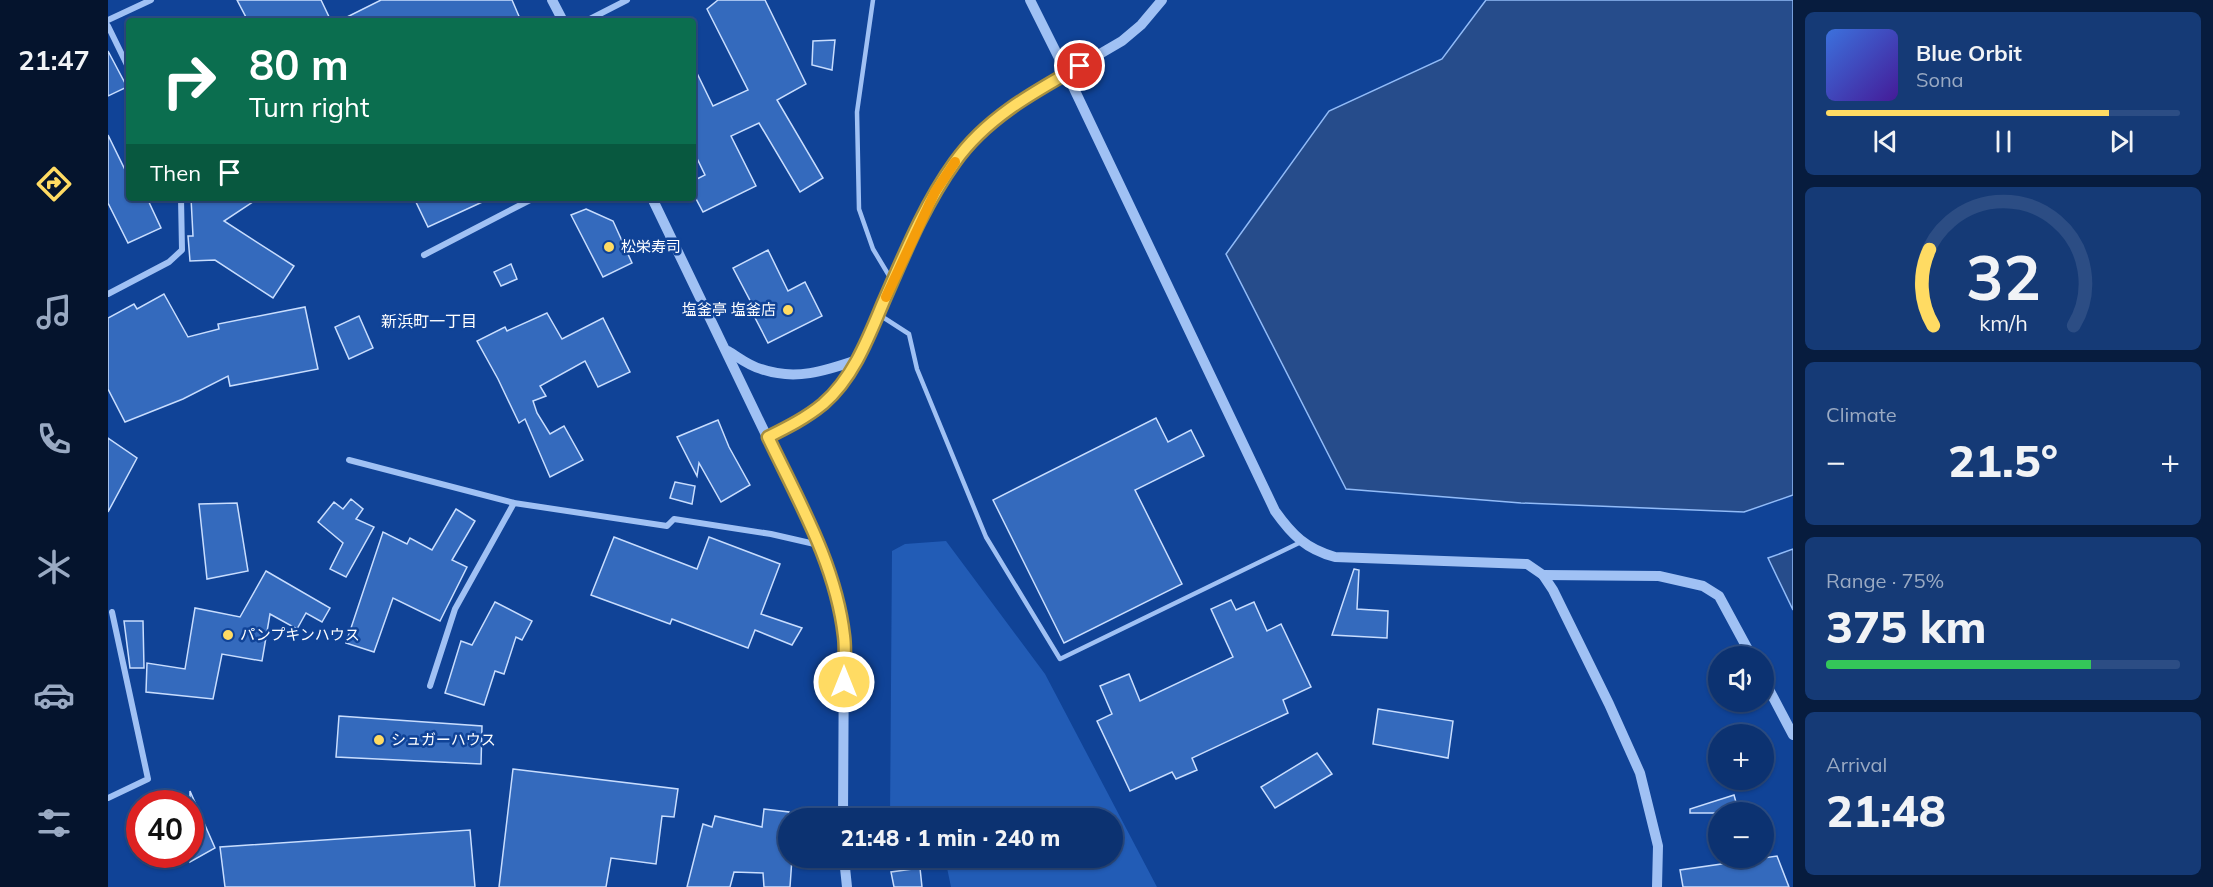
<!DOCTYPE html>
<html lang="en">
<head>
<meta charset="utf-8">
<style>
	:root { --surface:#0c3271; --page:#153a76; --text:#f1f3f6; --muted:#9aaac3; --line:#2c4d84; --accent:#ffdb63 }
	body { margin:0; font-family:Mulish,"Noto Sans JP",sans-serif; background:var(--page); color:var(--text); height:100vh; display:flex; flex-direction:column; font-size:22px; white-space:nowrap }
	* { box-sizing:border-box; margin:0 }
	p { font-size:20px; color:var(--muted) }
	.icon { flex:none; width:33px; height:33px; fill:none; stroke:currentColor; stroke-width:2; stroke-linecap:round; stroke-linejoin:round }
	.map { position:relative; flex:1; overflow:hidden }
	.sheet { display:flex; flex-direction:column; gap:12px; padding:12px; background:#071c3e; width:420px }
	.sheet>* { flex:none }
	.top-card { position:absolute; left:18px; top:18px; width:570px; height:183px; border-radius:6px; box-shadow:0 2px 4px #0004,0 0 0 2px var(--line); background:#0b6e4f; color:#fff; overflow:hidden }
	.controls { position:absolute; left:1600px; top:646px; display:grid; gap:12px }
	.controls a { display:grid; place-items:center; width:66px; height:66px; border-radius:50%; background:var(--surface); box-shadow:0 2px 4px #0004,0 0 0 2px var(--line); font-size:30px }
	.speed { position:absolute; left:18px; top:790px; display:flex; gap:12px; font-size:30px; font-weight:700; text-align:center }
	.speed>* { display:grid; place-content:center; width:78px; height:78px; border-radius:50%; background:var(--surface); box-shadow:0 2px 4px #0004,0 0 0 2px var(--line); line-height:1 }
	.speed .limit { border:9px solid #d22; background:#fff; color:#111 }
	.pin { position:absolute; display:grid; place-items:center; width:51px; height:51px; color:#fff; margin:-26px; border:3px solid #fff; border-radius:50%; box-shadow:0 2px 6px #0007 }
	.me { position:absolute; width:66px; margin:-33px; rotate:0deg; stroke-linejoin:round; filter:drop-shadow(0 0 4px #0008) }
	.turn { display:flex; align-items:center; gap:21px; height:126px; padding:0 24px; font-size:27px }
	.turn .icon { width:78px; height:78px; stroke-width:2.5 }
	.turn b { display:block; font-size:42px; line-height:51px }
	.then { display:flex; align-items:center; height:57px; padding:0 24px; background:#0003; gap:12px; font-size:22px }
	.big { font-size:45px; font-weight:800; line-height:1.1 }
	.sheet .tile { flex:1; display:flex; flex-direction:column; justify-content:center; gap:9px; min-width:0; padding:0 21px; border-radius:9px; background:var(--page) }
	.sheet .dial { align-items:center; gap:0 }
	.dial svg { height:156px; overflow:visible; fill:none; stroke:var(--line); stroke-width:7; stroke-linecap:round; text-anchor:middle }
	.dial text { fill:var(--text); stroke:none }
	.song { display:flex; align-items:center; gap:18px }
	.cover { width:72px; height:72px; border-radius:9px; background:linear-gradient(135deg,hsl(220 70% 55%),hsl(260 70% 35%)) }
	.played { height:6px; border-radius:3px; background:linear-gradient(90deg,var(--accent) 80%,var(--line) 80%) }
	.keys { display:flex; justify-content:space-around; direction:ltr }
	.heat { display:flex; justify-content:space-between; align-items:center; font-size:33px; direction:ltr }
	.charge { height:9px; border-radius:4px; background:linear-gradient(90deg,#34c759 75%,var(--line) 0) }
	.trip { position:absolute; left:670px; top:808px; width:345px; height:60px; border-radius:30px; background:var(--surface); box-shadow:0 2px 4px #0004,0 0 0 2px var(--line); font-weight:800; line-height:60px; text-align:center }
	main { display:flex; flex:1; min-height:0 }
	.dock { display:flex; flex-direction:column; width:108px; justify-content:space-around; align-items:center; background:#05142d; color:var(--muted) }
	.dock .icon { width:42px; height:42px }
	.dock .current { color:var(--accent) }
	.dock b { font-size:27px; color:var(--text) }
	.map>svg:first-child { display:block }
	.green { fill:#225cb6 }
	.water { fill:#264c8b; stroke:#91bbf8; stroke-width:1.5 }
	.building { fill:#346abd; stroke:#c8ddfe; stroke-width:1.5 }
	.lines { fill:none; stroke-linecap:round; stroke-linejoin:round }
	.service { stroke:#a0c1f4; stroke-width:4.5 }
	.minor { stroke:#a0c1f4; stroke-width:6 }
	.tertiary { stroke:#a0c1f4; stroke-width:10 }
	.route-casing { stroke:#a68e40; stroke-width:15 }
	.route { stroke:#ffdb63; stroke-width:10 }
	.slow { stroke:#f59e0b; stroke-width:10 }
	.poi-dot { fill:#ffdb63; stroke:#104397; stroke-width:2 }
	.labels { text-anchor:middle; stroke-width:5; stroke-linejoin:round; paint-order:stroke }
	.poi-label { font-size:15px; fill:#fff; stroke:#104397; text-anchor:start }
	.neighbourhood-label { font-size:16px; fill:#fff; stroke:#104397 }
</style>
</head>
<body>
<main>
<nav class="dock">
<b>21:47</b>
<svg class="icon current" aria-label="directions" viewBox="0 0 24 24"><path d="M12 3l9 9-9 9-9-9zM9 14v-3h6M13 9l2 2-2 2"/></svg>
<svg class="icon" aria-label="music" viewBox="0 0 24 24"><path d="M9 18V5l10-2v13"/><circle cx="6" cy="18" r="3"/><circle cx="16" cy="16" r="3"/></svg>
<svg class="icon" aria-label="phone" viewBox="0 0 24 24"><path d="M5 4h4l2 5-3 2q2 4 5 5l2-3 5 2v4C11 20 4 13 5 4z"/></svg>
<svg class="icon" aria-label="climate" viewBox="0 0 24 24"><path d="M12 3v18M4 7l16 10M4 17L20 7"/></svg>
<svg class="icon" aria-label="car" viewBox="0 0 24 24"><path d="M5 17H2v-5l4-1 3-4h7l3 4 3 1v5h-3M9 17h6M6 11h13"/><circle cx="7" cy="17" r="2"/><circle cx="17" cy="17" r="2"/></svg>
<svg class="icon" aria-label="filters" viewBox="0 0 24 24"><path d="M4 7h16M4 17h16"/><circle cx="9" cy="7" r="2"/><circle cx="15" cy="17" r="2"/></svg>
</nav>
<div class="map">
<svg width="1685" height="887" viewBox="0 0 1685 887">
	<rect width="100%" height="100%" fill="#104397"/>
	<path class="green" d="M 838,541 L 937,674 L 1049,887 L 843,887 L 837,858 L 1005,858 L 1005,819 L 782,819 L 784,551 L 797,544 Z"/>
	<g class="water">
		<path d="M 1378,0 L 1685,0 L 1685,495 L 1636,512 L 1413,503 L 1238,489 L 1118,254 L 1221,111 L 1334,59 Z"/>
		<path d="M 1685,549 L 1685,610 L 1660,558 Z"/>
	</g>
	<g class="building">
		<path d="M 129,0 L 213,0 L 223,21 L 140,21 Z"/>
		<path d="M 273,0 L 404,0 L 413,21 L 231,21 Z"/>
		<path d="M 610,0 L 657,0 L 698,84 L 669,100 L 715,178 L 692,192 L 651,123 L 623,136 L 648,186 L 595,212 L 585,193 L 585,181 L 597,175 L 585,150 L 585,65 L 605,106 L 640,90 L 599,9 Z"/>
		<path d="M 727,40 L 724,70 L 704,65 L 705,41 Z"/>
		<path d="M 0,51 L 19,87 L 0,96 Z"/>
		<path d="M 0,135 L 21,178 L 21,198 L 39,198 L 53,228 L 20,243 L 0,203 Z"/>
		<path d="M 83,198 L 151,198 L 116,221 L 186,266 L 165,298 L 107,260 L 82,261 L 80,236 L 85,236 Z"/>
		<path d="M 306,198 L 383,198 L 320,227 Z"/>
		<path d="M 478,209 L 505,221 L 524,263 L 495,277 L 463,215 Z"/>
		<path d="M 660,250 L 680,291 L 697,282 L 714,316 L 660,343 L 643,310 L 646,308 L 625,268 Z"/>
		<path d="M 403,264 L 409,279 L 393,286 L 386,272 Z"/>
		<path d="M 56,294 L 80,337 L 111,329 L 110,324 L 197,307 L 210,369 L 122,386 L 120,376 L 75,399 L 17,422 L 0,389 L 0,318 L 26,304 L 29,309 Z"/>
		<path d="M 439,313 L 454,339 L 495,318 L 522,372 L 490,387 L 477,361 L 432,386 L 438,396 L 425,401 L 429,413 L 442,434 L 456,426 L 475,460 L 442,477 L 417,419 L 411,423 L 390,379 L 369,341 L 397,327 L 399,331 Z"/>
		<path d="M 251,316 L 265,348 L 241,359 L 227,327 Z"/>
		<path d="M 1048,418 L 1060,442 L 1083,430 L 1096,456 L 1027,490 L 1074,584 L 956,643 L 885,500 Z"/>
		<path d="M 610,420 L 621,447 L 642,485 L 613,502 L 591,463 L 589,476 L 569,437 Z"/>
		<path d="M 0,438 L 29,458 L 0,512 Z"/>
		<path d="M 567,482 L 587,486 L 584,504 L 562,498 Z"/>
		<path d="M 243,499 L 255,509 L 248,519 L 266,527 L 238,577 L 222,569 L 235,543 L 210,522 L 226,502 L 235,509 Z"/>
		<path d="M 129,503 L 140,571 L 99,579 L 91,504 Z"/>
		<path d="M 348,509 L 367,521 L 344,560 L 359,567 L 332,621 L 285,598 L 266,652 L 238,643 L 275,532 L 299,544 L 302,538 L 324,550 Z"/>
		<path d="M 506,537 L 589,569 L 601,537 L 672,564 L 653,614 L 694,628 L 684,645 L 647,630 L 640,648 L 564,619 L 562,624 L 483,595 Z"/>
		<path d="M 1246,569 L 1251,570 L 1249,609 L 1280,611 L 1279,638 L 1224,635 Z"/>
		<path d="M 158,571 L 222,608 L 214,622 L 198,613 L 189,629 L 162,614 L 154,661 L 114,654 L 105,699 L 38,692 L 39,663 L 77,669 L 87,608 L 132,617 Z"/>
		<path d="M 1123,600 L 1128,610 L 1146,602 L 1159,631 L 1173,624 L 1203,687 L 1175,700 L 1180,713 L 1084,758 L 1089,770 L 1068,779 L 1064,772 L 1022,791 L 989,721 L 1004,714 L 992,686 L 1021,674 L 1032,701 L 1125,657 L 1103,609 Z"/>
		<path d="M 387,602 L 424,621 L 414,640 L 408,637 L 396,674 L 387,671 L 376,705 L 337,693 L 353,641 L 364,645 Z"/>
		<path d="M 16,621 L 35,621 L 36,668 L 22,668 Z"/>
		<path d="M 1270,709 L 1345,721 L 1340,758 L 1265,744 Z"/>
		<path d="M 231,716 L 374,726 L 373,764 L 228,757 Z"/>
		<path d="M 1209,753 L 1224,774 L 1167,808 L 1153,787 Z"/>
		<path d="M 405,769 L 570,789 L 566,817 L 554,816 L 548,864 L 503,858 L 498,887 L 391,887 Z"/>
		<path d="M 82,791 L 107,848 L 82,862 Z"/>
		<path d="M 1626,795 L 1631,813 L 1582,813 L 1582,809 Z"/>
		<path d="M 656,809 L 681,812 L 681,858 L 684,858 L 682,887 L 656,887 L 655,873 L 626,872 L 622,887 L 579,887 L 595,824 L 604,827 L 607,816 L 654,827 Z"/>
		<path d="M 362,830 L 367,887 L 117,887 L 112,847 Z"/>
		<path d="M 1669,856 L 1681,887 L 1575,887 L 1572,870 Z"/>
		<path d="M 812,868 L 814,887 L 786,887 L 783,872 Z"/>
	</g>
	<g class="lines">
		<g class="service">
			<path d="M 765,0 L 749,112 L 751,209 L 765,249 L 783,279"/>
			<path d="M 770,314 L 801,334 L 809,369 L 878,537 L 952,659 L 1193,542"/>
		</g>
		<g class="minor">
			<path d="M 0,20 L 43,0"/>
			<path d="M 478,21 L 519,0"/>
			<path d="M 0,26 L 21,69"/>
			<path d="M 316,255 L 426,198"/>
			<path d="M 0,294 L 61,262 L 74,250 L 73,198"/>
			<path d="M 241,460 L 406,503 L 559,526 L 566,519 L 663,534 L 711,545"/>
			<path d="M 322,686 L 347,609 L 406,503"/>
			<path d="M 0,798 L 40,779 L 4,612"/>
		</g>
		<g class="tertiary">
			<path d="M 444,0 L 455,21"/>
			<path d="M 922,0 L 959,74 L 1167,511 C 1184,535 1198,549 1227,557 L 1419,564 L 1435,575 L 1445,590 L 1501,704 L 1532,773 L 1550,846 L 1549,887"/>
			<path d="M 544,198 L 711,545 L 727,592 L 736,637 L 735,819"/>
			<path d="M 620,351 C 630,357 641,366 653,369 C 687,381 717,371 749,360"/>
			<path d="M 660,437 L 688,423 L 716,403 L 743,371 L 827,192 L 848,160 L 875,129 L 920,96 L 1014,41 L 1033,25 L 1054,0"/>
			<path d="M 1435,575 L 1551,576 L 1595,586 L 1611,596 L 1644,657"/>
			<path d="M 1656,680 L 1685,735"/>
			<path d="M 736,858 L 739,887"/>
		</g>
	</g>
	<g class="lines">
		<defs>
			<path id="route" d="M 736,682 C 736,667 738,651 736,636 C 728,565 690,500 660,437 C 680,427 698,418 715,404 C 745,378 760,339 775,303 C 796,255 816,205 847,162 C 878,118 926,92 972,66"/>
		</defs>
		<use href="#route" class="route-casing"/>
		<use href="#route" class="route"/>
		<path class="slow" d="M 778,297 L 827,192 L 847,162"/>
	</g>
	<g class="poi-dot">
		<circle cx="501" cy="247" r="6"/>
		<circle cx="680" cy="310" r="6"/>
		<circle cx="120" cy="635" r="6"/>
		<circle cx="271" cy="740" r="6"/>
	</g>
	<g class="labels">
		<g class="poi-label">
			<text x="513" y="252">松栄寿司</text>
			<text x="668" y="315" text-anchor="end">塩釜亭 塩釜店</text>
			<text x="132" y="640">パンプキンハウス</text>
			<text x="283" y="745">シュガーハウス</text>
		</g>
		<g class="neighbourhood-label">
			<text x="321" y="327">新浜町一丁目</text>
		</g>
	</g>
</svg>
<div class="controls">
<a><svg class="icon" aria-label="sound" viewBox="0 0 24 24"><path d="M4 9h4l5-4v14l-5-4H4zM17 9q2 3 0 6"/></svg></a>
<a>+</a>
<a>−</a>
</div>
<div class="speed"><div class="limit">40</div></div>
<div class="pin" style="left:972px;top:66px;background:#d93025"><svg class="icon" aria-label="arrive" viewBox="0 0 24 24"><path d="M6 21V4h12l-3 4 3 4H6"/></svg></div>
<svg class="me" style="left:736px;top:682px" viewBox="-20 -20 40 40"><circle r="17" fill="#ffdb63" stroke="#fff" stroke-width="3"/><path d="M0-11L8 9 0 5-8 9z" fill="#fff"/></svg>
<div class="trip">21:48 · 1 min · 240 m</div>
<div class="top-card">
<div class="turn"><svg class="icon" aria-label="right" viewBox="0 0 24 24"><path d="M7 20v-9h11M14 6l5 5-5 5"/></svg><div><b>80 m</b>Turn right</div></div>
<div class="then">Then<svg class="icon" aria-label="arrive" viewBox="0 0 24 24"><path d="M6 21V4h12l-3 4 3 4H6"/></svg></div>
</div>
</div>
<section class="sheet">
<div class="tile">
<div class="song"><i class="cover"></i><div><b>Blue Orbit</b><p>Sona</p></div></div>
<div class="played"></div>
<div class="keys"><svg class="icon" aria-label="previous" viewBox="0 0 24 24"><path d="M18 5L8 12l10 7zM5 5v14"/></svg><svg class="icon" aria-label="pause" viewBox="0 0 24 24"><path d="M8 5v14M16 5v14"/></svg><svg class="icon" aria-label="next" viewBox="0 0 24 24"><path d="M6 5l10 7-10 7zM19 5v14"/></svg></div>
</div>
<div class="tile dial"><svg viewBox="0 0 100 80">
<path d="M14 69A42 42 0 1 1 86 69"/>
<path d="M14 69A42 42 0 0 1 12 30" stroke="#ffdb63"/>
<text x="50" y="56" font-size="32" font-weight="700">32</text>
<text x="50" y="72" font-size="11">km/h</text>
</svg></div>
<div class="tile"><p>Climate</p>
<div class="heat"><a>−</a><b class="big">21.5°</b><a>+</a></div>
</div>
<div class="tile"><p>Range · 75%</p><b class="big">375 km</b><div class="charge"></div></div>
<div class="tile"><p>Arrival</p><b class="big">21:48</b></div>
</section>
</main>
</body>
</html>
